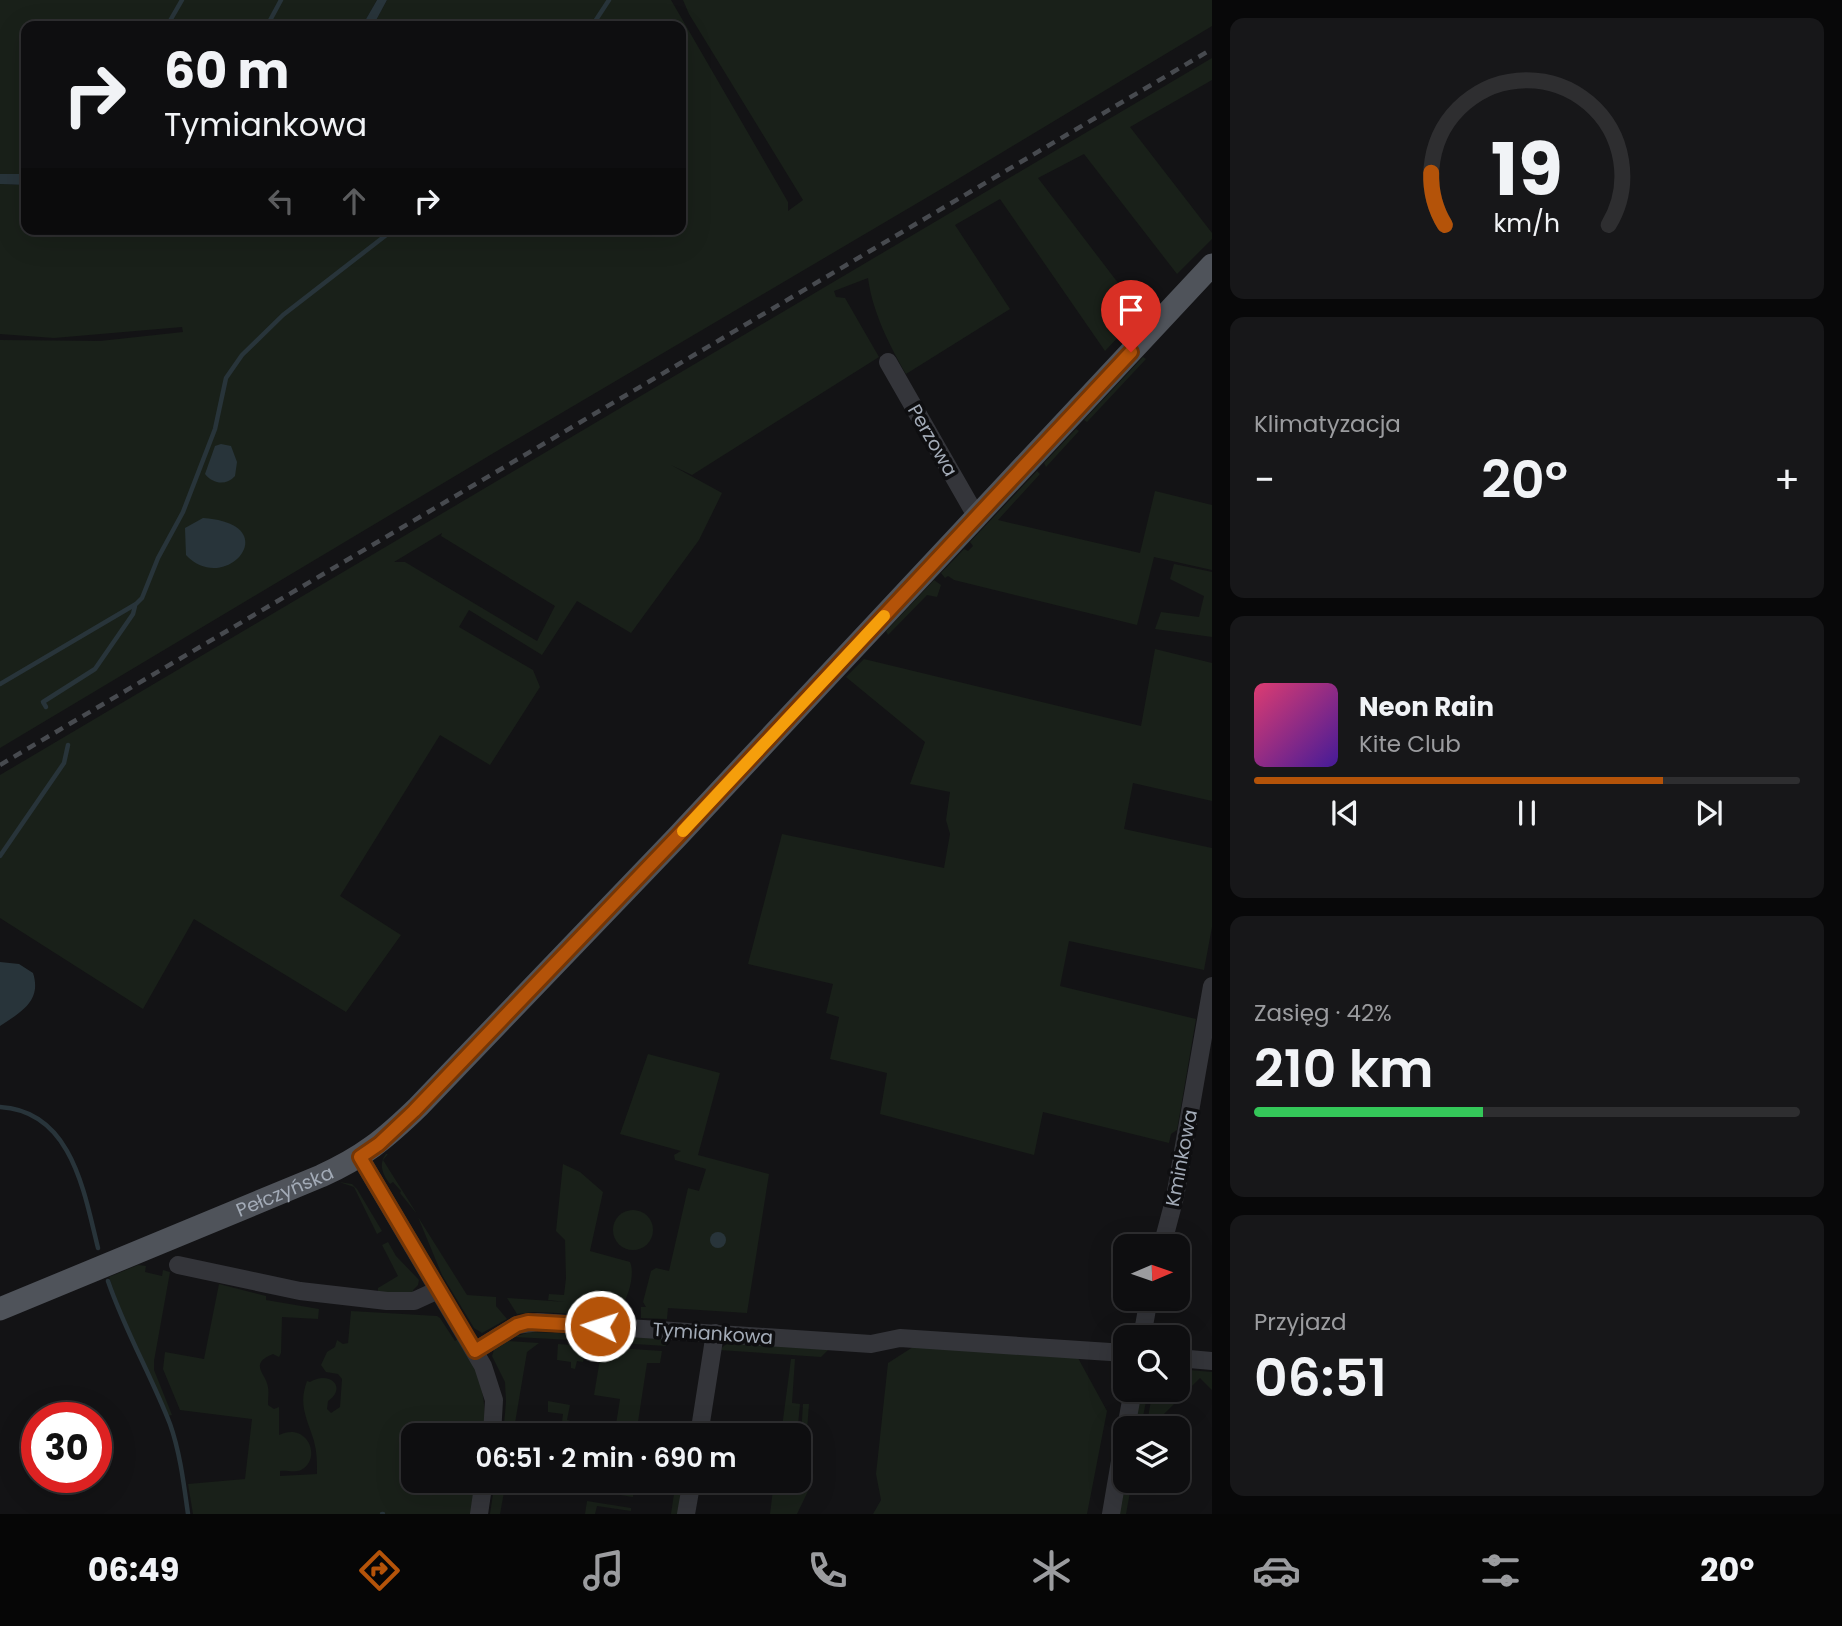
<!DOCTYPE html>
<html lang="pl">
<head>
<meta charset="utf-8">
<style>
	:root { --surface:#0e0e10; --page:#171719; --text:#f1f3f6; --muted:#9b9c9f; --line:#2e2e30; --accent:#b45309 }
	body { margin:0; font-family:Poppins,sans-serif; background:var(--page); color:var(--text); height:100vh; display:flex; flex-direction:column; font-size:26px; white-space:nowrap }
	* { box-sizing:border-box; margin:0 }
	p { font-size:23px; color:var(--muted) }
	.icon { flex:none; width:38px; height:38px; fill:none; stroke:currentColor; stroke-width:2; stroke-linecap:round; stroke-linejoin:round }
	.map { position:relative; flex:1; overflow:hidden }
	.sheet { display:flex; flex-direction:column; gap:18px; padding:18px; background:#080809; width:630px }
	.sheet>* { flex:none }
	.banner { position:absolute; left:21px; top:21px; width:665px; height:214px; border-radius:14px; box-shadow:0 7px 28px #0002,0 0 0 2px var(--line); background:#0e0e10; color:var(--text); overflow:hidden }
	.needle { width:46px; rotate:88deg }
	.controls { position:absolute; left:1113px; top:1234px; display:grid; gap:14px }
	.controls a { display:grid; place-items:center; width:77px; height:77px; border-radius:14px; background:var(--surface); box-shadow:0 7px 28px #0002,0 0 0 2px var(--line); font-size:35px }
	.speed { position:absolute; left:21px; top:1402px; display:flex; gap:14px; font-size:35px; font-weight:700; text-align:center }
	.speed>* { display:grid; place-content:center; width:91px; height:91px; border-radius:50%; background:var(--surface); box-shadow:0 7px 28px #0002,0 0 0 2px var(--line); line-height:1 }
	.speed .limit { border:10px solid #d22; background:#fff; color:#111 }
	.pin { position:absolute; display:grid; place-items:center; width:60px; height:60px; color:#fff; margin:-72px -30px; border-radius:50% 50% 50% 0; rotate:-45deg; box-shadow:0 0 7px #0007 }
	.pin .icon { rotate:45deg }
	.me { position:absolute; width:77px; margin:-38px; rotate:274deg; stroke-linejoin:round; filter:drop-shadow(0 0 5px #0008) }
	.turn { display:flex; align-items:center; gap:24px; height:147px; padding:0 28px; font-size:32px }
	.turn .icon { width:91px; height:91px; stroke-width:2.5 }
	.turn b { display:block; font-size:49px; line-height:60px }
	.lanes { display:flex; align-items:center; height:66px; padding:0 28px; background:#0003; justify-content:center; gap:35px; direction:ltr }
	.lanes .off { opacity:.35 }
	.big { font-size:52px; font-weight:600; line-height:1.1 }
	.sheet .widget { flex:1; display:flex; flex-direction:column; justify-content:center; gap:10px; min-width:0; padding:0 24px; border-radius:14px; background:var(--page) }
	.sheet .dial { align-items:center; gap:0 }
	.dial svg { height:182px; overflow:visible; fill:none; stroke:var(--line); stroke-width:7; stroke-linecap:round; text-anchor:middle }
	.dial text { fill:var(--text); stroke:none }
	.song { display:flex; align-items:center; gap:21px }
	.cover { width:84px; height:84px; border-radius:10px; background:linear-gradient(135deg,hsl(340 70% 55%),hsl(260 70% 35%)) }
	.played { height:7px; border-radius:4px; background:linear-gradient(90deg,var(--accent) 75%,var(--line) 75%) }
	.keys { display:flex; justify-content:space-around; direction:ltr }
	.heat { display:flex; justify-content:space-between; align-items:center; font-size:38px; direction:ltr }
	.charge { height:10px; border-radius:5px; background:linear-gradient(90deg,#34c759 42%,var(--line) 0) }
	.trip { position:absolute; left:401px; top:1423px; width:410px; height:70px; border-radius:14px; background:var(--surface); box-shadow:0 7px 28px #0002,0 0 0 2px var(--line); font-weight:600; line-height:70px; text-align:center }
	.dock { display:flex; height:112px; justify-content:space-around; align-items:center; background:#060606; color:var(--muted) }
	.dock .icon { width:49px; height:49px }
	.dock .selected { color:var(--accent) }
	.dock b { font-size:32px; color:var(--text) }
	main { display:flex; flex:1; min-height:0 }
	.map>svg:first-child { display:block }
	.green { fill:#192019; fill-rule:evenodd }
	.water { fill:#28343a }
	.lines { fill:none; stroke-linecap:round; stroke-linejoin:round }
	.stream { stroke:#28343a; stroke-width:4.5 }
	.minor { stroke:#34353a; stroke-width:18 }
	.major { stroke:#4f535a; stroke-width:23 }
	.rail { stroke:#474a4f; stroke-width:4.5; stroke-dasharray:9 7; stroke-linecap:butt }
	.route-casing { stroke:#753606; stroke-width:18 }
	.route { stroke:#b45309; stroke-width:12 }
	.slow { stroke:#f59e0b; stroke-width:12 }
	.labels { text-anchor:middle; stroke-width:7; stroke-linejoin:round; paint-order:stroke }
	.street-label { font-size:19px; fill:#a3abb7; stroke:#0e0e10 }
</style>
</head>
<body>
<main>
<div class="map">
<svg width="1212" height="1514" viewBox="0 0 1212 1514">
	<rect width="100%" height="100%" fill="#131315"/>
	<g class="green">
		<path d="M 0,0 L 377,0 L 362,26 L 26,26 L 26,174 L 0,174 Z"/>
		<path d="M 387,0 L 671,0 L 788,202 L 788,211 L 803,200 L 689,14 L 683,0 L 1212,0 L 1212,26 L 948,185 L 497,451 L 0,748 L 0,340 L 100,341 L 183,332 L 182,327 L 54,338 L 0,334 L 0,184 L 26,185 L 26,229 L 681,229 L 681,26 L 373,26 Z"/>
		<path d="M 1212,58 L 1212,80 L 1130,127 L 1212,233 L 1212,239 L 1177,274 L 1084,154 L 1038,178 L 1141,313 L 1105,351 L 1000,199 L 955,225 L 1010,309 L 906,374 C 889,345 872,310 868,278 L 834,291 L 836,297 L 845,298 L 879,357 L 692,475 L 671,465 L 722,493 L 699,540 L 631,633 L 577,601 L 542,655 L 469,610 L 459,627 L 533,670 L 540,687 L 490,765 L 440,735 L 340,896 L 401,935 L 346,1012 L 194,919 L 143,1009 L 0,918 L 0,775 ZM 442,533 L 441,536 L 555,606 L 537,641 L 405,562 L 394,562 Z"/>
		<path d="M 1143,357 L 1146,359 L 1087,422 L 1084,420 Z"/>
		<path d="M 1076,429 L 1079,431 L 1046,467 L 1044,463 Z"/>
		<path d="M 1037,471 L 1040,474 L 998,520 L 1140,553 L 1155,491 L 1212,505 L 1212,570 L 1154,557 L 1137,625 L 954,580 L 948,576 L 945,578 L 941,573 L 964,549 L 968,551 L 973,546 L 970,542 Z"/>
		<path d="M 1174,564 L 1212,572 L 1212,637 L 1155,629 L 1161,612 L 1199,617 L 1204,596 L 1170,579 Z"/>
		<path d="M 934,580 L 941,585 L 937,597 L 927,595 L 888,635 L 886,631 Z"/>
		<path d="M 1155,649 L 1212,663 L 1212,801 L 1133,783 L 1124,829 L 1212,848 L 1212,927 L 1204,970 L 1069,941 L 1060,986 L 1196,1019 L 1177,1130 L 1171,1134 L 1169,1143 L 1043,1112 L 1034,1155 L 880,1114 L 887,1073 L 830,1059 L 839,1017 L 826,1013 L 833,984 L 748,964 L 782,834 L 944,868 L 950,834 L 946,820 L 950,792 L 910,784 L 925,742 L 846,677 L 864,659 L 1141,726 Z"/>
		<path d="M 648,1054 L 720,1073 L 698,1155 L 769,1174 L 747,1313 L 668,1308 L 667,1319 L 641,1318 L 641,1307 L 646,1307 L 643,1302 L 651,1271 L 656,1268 L 669,1271 L 688,1188 L 699,1191 L 706,1169 L 675,1160 L 674,1155 L 681,1151 L 620,1134 Z"/>
		<path d="M 386,1154 L 388,1154 L 383,1160 L 417,1214 L 400,1193 L 401,1191 L 393,1182 L 390,1184 C 383,1175 378,1164 386,1154 Z"/>
		<path d="M 563,1164 L 580,1172 L 603,1192 L 590,1251 L 630,1262 C 635,1273 629,1296 622,1305 L 628,1306 L 626,1316 L 534,1312 L 517,1314 L 507,1298 L 566,1302 L 548,1300 L 549,1294 L 564,1295 L 566,1278 L 565,1240 L 556,1231 Z"/>
		<path d="M 339,1182 L 352,1184 L 357,1189 L 382,1231 L 377,1234 L 354,1187 Z"/>
		<circle cx="633" cy="1230" r="20"/>
		<path d="M 418,1217 L 467,1295 L 496,1297 L 496,1306 L 507,1319 L 482,1333 L 474,1328 L 442,1275 Z"/>
		<path d="M 388,1242 L 396,1256 L 419,1280 L 418,1285 L 413,1290 L 414,1294 L 378,1294 L 378,1288 L 398,1276 L 382,1245 Z"/>
		<path d="M 138,1265 L 146,1266 L 145,1272 L 162,1276 L 163,1270 L 170,1272 L 154,1361 L 154,1370 L 172,1415 L 167,1416 L 123,1317 L 109,1277 Z"/>
		<path d="M 219,1284 L 266,1296 L 266,1300 L 319,1309 L 318,1319 L 282,1317 L 281,1353 L 279,1357 L 273,1354 C 248,1364 266,1373 268,1387 C 269,1393 268,1399 268,1405 L 274,1409 L 279,1407 L 279,1435 C 307,1421 323,1458 301,1470 C 294,1473 286,1470 280,1471 L 280,1476 L 317,1474 C 317,1463 317,1452 314,1441 C 307,1418 298,1405 307,1381 L 310,1382 C 329,1370 348,1387 328,1401 L 327,1409 L 331,1413 L 340,1407 L 342,1379 L 338,1374 L 326,1372 L 321,1365 L 327,1352 L 335,1347 L 337,1340 L 343,1344 L 348,1343 L 351,1311 L 437,1316 L 440,1318 L 455,1341 L 459,1338 C 481,1375 486,1393 485,1435 L 413,1435 L 413,1480 L 478,1481 L 472,1514 L 193,1514 L 188,1484 L 245,1479 L 252,1419 L 180,1410 L 163,1369 L 165,1352 L 204,1359 Z"/>
		<path d="M 530,1332 L 589,1334 L 591,1341 L 514,1337 Z"/>
		<path d="M 606,1335 L 666,1339 L 666,1346 L 603,1342 Z"/>
		<path d="M 508,1341 L 539,1343 L 527,1352 L 513,1435 L 503,1435 L 506,1402 L 505,1382 L 492,1356 L 494,1350 Z"/>
		<path d="M 730,1341 L 830,1348 L 821,1357 L 719,1350 Z"/>
		<path d="M 558,1344 L 586,1346 L 583,1362 L 577,1361 L 575,1369 L 571,1368 L 571,1362 L 557,1360 Z"/>
		<path d="M 602,1347 L 662,1351 L 660,1363 L 647,1363 L 636,1435 L 598,1435 L 599,1429 L 615,1431 L 620,1399 L 594,1395 Z"/>
		<path d="M 913,1347 L 1078,1358 L 1107,1411 L 1087,1514 L 873,1514 L 881,1500 L 876,1474 L 888,1363 Z"/>
		<path d="M 791,1359 L 795,1359 L 792,1403 L 800,1404 L 797,1435 L 781,1435 Z"/>
		<path d="M 1178,1369 L 1212,1372 L 1212,1390 L 1200,1378 L 1155,1423 L 1159,1428 L 1146,1428 L 1153,1390 L 1178,1390 Z"/>
		<path d="M 1138,1390 L 1148,1390 L 1141,1428 L 1132,1428 Z"/>
		<path d="M 548,1401 L 570,1405 L 567,1420 L 574,1422 L 573,1424 L 562,1422 L 563,1414 L 548,1412 Z"/>
		<path d="M 803,1404 L 809,1404 L 803,1484 L 798,1484 Z"/>
		<path d="M 1125,1480 L 1132,1481 L 1126,1514 L 1117,1514 Z"/>
		<path d="M 495,1481 L 506,1481 L 500,1514 L 490,1514 Z"/>
		<path d="M 590,1481 L 601,1481 L 600,1488 L 633,1494 L 633,1497 L 589,1490 Z"/>
		<path d="M 676,1481 L 687,1481 L 682,1514 L 671,1514 Z"/>
		<path d="M 774,1481 L 794,1481 L 794,1488 L 809,1489 L 797,1514 L 770,1514 Z"/>
		<path d="M 587,1501 L 631,1508 L 631,1511 L 597,1506 L 595,1514 L 585,1514 Z"/>
	</g>
	<g class="water">
		<path d="M 377,0 L 387,0 L 373,26 L 362,26 Z"/>
		<path d="M 0,174 L 26,174 L 26,185 L 0,184 Z"/>
		<path d="M 221,444 L 231,446 L 237,462 L 235,476 C 226,486 213,484 205,474 L 215,446 Z"/>
		<path d="M 203,518 C 288,524 225,597 186,555 L 185,528 Z"/>
		<path d="M 0,962 L 19,964 L 33,973 C 42,1001 21,1012 0,1026 Z"/>
		<circle cx="718" cy="1240" r="8"/>
	</g>
	<g class="lines">
		<g class="stream">
			<path d="M 167,26 L 182,0"/>
			<path d="M 267,26 L 281,0"/>
			<path d="M 592,26 L 609,0"/>
			<path d="M 0,684 L 136,604 L 142,598 L 158,558 L 183,512 L 215,429 L 226,378 L 242,355 L 283,315 L 394,229"/>
			<path d="M 46,707 L 43,702 L 95,669 L 133,614 L 135,606"/>
			<path d="M 0,856 L 64,763 L 68,745"/>
			<path d="M 0,1107 C 72,1111 84,1192 98,1248"/>
			<path d="M 108,1281 C 125,1331 151,1375 170,1424 C 180,1452 184,1485 188,1514"/>
			<path d="M 382,1514 L 383,1514"/>
		</g>
		<g class="minor">
			<path d="M 888,362 L 971,507 L 980,516"/>
			<path d="M 360,1157 L 483,1366 L 494,1400 L 492,1435"/>
			<path d="M 1162,1246 L 1175,1197 L 1212,986"/>
			<path d="M 178,1265 L 300,1291 L 387,1301 L 414,1301 L 438,1290"/>
			<path d="M 1142,1337 L 1149,1298"/>
			<path d="M 475,1351 L 517,1325 L 538,1322 L 871,1344 L 900,1338 L 1125,1353"/>
			<path d="M 1178,1358 L 1212,1361"/>
			<path d="M 1126,1428 L 1133,1390"/>
			<path d="M 699,1435 L 715,1333"/>
			<path d="M 479,1514 L 484,1480"/>
			<path d="M 686,1514 L 692,1480"/>
			<path d="M 1111,1514 L 1125,1432"/>
		</g>
		<path class="major" id="s1" d="M 0,1309 L 321,1176 C 363,1157 385,1139 418,1107 L 677,837 L 1212,265"/>
		<path class="rail" d="M 0,765 L 1212,49"/>
	</g>
	<g class="lines">
		<defs>
			<path id="route" d="M 600,1326 L 528,1322 L 517,1325 L 475,1351 L 360,1157 L 379,1144 L 414,1111 L 677,837 L 1131,352"/>
		</defs>
		<use href="#route" class="route-casing"/>
		<use href="#route" class="route"/>
		<path class="slow" d="M 683,831 L 884,616"/>
	</g>
	<g class="labels">
		<g class="street-label">
			<text transform="translate(933 440) rotate(60)" y="7">Perzowa</text>
			<text transform="translate(1181 1158) rotate(-79)" y="7">Kminkowa</text>
			<text dy="7" stroke="none"><textPath href="#s1" startOffset="308">Pełczyńska</textPath></text>
			<text transform="translate(713 1333) rotate(4)" y="7">Tymiankowa</text>
		</g>
	</g>
</svg>
<div class="controls">
<a><svg class="needle" viewBox="-14 -14 28 28"><path d="M0-13l5 13h-10z" fill="#e53935"/><path d="M0 13l5-13h-10z" fill="#9b9c9f"/></svg></a>
<a><svg class="icon" aria-label="search" viewBox="0 0 24 24"><circle cx="10" cy="10" r="6"/><path d="M15 15l6 6"/></svg></a>
<a><svg class="icon" aria-label="layers" viewBox="0 0 24 24"><path d="M12 4l9 5-9 5-9-5zM3 14l9 5 9-5"/></svg></a>
</div>
<div class="speed"><div class="limit">30</div></div>
<div class="pin" style="left:1131px;top:352px;background:#d93025"><svg class="icon" aria-label="arrive" viewBox="0 0 24 24"><path d="M6 21V4h12l-3 4 3 4H6"/></svg></div>
<svg class="me" style="left:600px;top:1326px" viewBox="-20 -20 40 40"><circle r="17" fill="#b45309" stroke="#fff" stroke-width="3"/><path d="M0-11L8 9 0 5-8 9z" fill="#fff"/></svg>
<div class="trip">06:51 · 2 min · 690 m</div>
<div class="banner">
<div class="turn"><svg class="icon" aria-label="right" viewBox="0 0 24 24"><path d="M7 20v-9h11M14 6l5 5-5 5"/></svg><div><b>60 m</b>Tymiankowa</div></div>
<div class="lanes"><svg class="icon off" aria-label="left" viewBox="0 0 24 24"><path d="M17 20v-9H6M10 6l-5 5 5 5"/></svg><svg class="icon off" aria-label="ahead" viewBox="0 0 24 24"><path d="M12 20V5M6 11l6-6 6 6"/></svg><svg class="icon" aria-label="right" viewBox="0 0 24 24"><path d="M7 20v-9h11M14 6l5 5-5 5"/></svg></div>
</div>
</div>
<section class="sheet">
<div class="widget dial"><svg viewBox="0 0 100 80">
<path d="M14 69A42 42 0 1 1 86 69"/>
<path d="M14 69A42 42 0 0 1 8 46" stroke="#b45309"/>
<text x="50" y="56" font-size="32" font-weight="700">19</text>
<text x="50" y="72" font-size="11">km/h</text>
</svg></div>
<div class="widget"><p>Klimatyzacja</p>
<div class="heat"><a>−</a><b class="big">20°</b><a>+</a></div>
</div>
<div class="widget">
<div class="song"><i class="cover"></i><div><b>Neon Rain</b><p>Kite Club</p></div></div>
<div class="played"></div>
<div class="keys"><svg class="icon" aria-label="previous" viewBox="0 0 24 24"><path d="M18 5L8 12l10 7zM5 5v14"/></svg><svg class="icon" aria-label="pause" viewBox="0 0 24 24"><path d="M8 5v14M16 5v14"/></svg><svg class="icon" aria-label="next" viewBox="0 0 24 24"><path d="M6 5l10 7-10 7zM19 5v14"/></svg></div>
</div>
<div class="widget"><p>Zasięg · 42%</p><b class="big">210 km</b><div class="charge"></div></div>
<div class="widget"><p>Przyjazd</p><b class="big">06:51</b></div>
</section>
</main>
<nav class="dock">
<b>06:49</b>
<svg class="icon selected" aria-label="directions" viewBox="0 0 24 24"><path d="M12 3l9 9-9 9-9-9zM9 14v-3h6M13 9l2 2-2 2"/></svg>
<svg class="icon" aria-label="music" viewBox="0 0 24 24"><path d="M9 18V5l10-2v13"/><circle cx="6" cy="18" r="3"/><circle cx="16" cy="16" r="3"/></svg>
<svg class="icon" aria-label="phone" viewBox="0 0 24 24"><path d="M5 4h4l2 5-3 2q2 4 5 5l2-3 5 2v4C11 20 4 13 5 4z"/></svg>
<svg class="icon" aria-label="climate" viewBox="0 0 24 24"><path d="M12 3v18M4 7l16 10M4 17L20 7"/></svg>
<svg class="icon" aria-label="car" viewBox="0 0 24 24"><path d="M5 17H2v-5l4-1 3-4h7l3 4 3 1v5h-3M9 17h6M6 11h13"/><circle cx="7" cy="17" r="2"/><circle cx="17" cy="17" r="2"/></svg>
<svg class="icon" aria-label="filters" viewBox="0 0 24 24"><path d="M4 7h16M4 17h16"/><circle cx="9" cy="7" r="2"/><circle cx="15" cy="17" r="2"/></svg>
<b>20°</b>
</nav>
</body>
</html>
